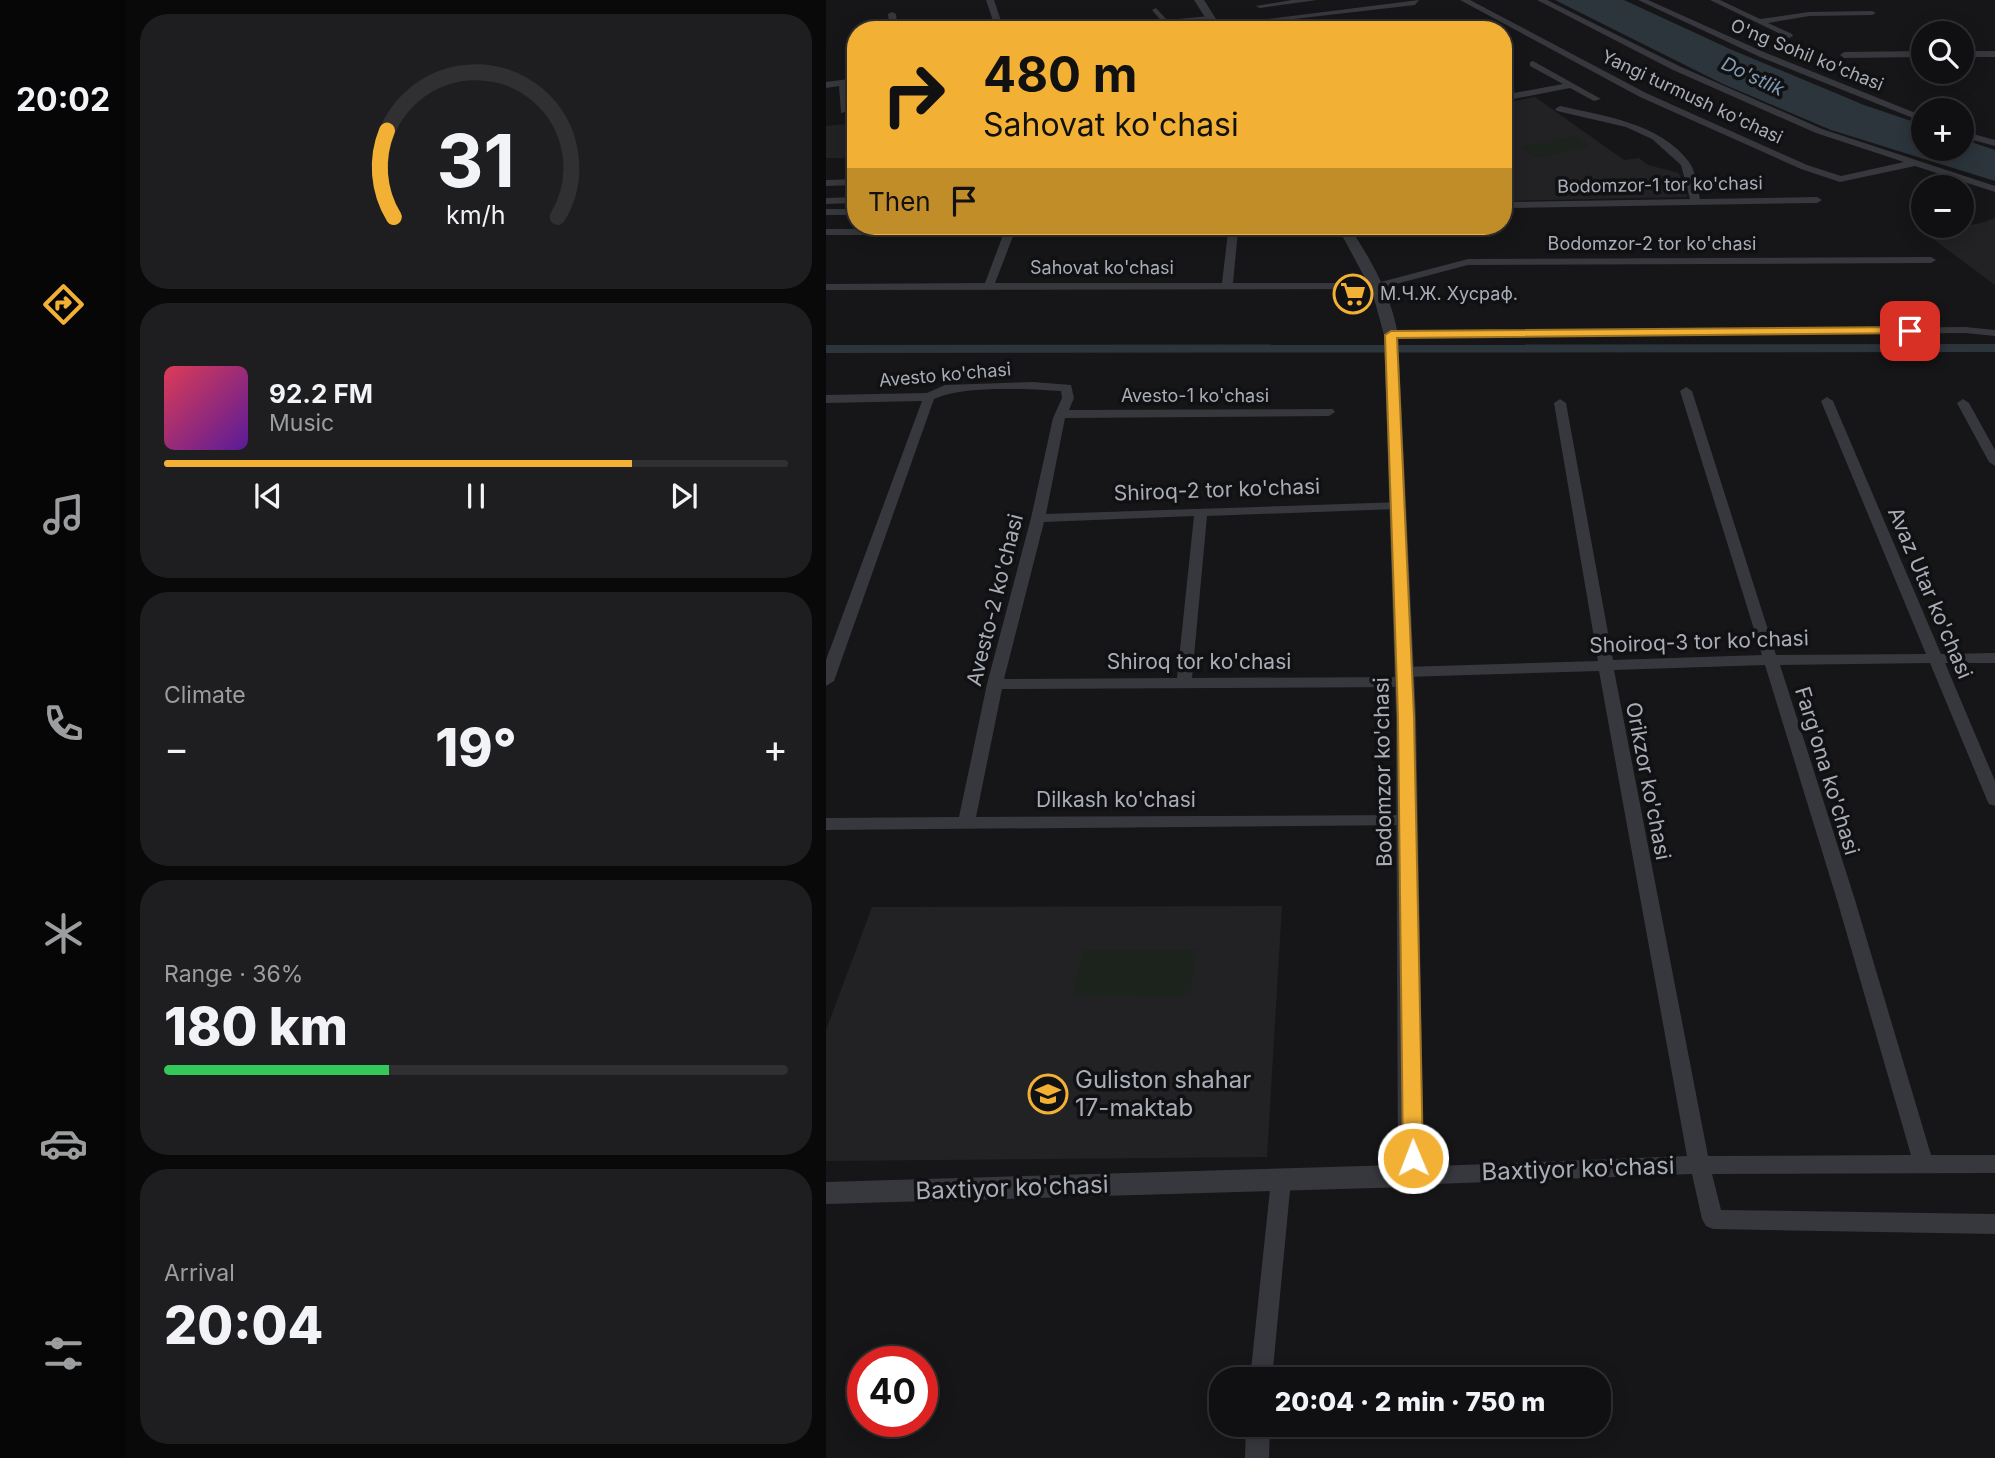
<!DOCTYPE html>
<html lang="en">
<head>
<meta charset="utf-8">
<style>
	:root { --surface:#101012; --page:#1e1e20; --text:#f1f3f6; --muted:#9c9d9f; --line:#303032; --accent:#f2b134 }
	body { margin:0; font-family:Inter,sans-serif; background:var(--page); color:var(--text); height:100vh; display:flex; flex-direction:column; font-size:26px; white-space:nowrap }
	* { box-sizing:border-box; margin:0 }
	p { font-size:23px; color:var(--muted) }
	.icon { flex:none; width:38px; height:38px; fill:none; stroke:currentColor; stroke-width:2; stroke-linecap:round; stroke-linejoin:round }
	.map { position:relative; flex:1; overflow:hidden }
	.panel { display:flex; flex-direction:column; gap:14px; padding:14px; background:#09090a; width:700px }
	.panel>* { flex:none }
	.top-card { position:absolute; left:21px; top:21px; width:665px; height:214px; border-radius:28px; box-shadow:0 4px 18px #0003,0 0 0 2px var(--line); background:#f2b134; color:#111; overflow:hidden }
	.fabs { position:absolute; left:1085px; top:21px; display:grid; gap:14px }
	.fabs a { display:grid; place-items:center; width:63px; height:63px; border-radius:50%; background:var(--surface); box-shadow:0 4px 18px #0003,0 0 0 2px var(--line); font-size:35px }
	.speed { position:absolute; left:21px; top:1346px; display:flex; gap:14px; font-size:35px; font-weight:700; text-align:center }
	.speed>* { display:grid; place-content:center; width:91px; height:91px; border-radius:50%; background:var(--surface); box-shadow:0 4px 18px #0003,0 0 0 2px var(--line); line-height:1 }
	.speed .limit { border:10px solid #d22; background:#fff; color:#111 }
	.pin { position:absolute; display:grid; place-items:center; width:60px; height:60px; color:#fff; margin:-30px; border-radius:14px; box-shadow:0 4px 10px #0006 }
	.me { position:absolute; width:77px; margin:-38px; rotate:359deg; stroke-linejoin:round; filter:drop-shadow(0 0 5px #0008) }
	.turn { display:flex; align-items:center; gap:24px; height:147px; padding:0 21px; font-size:32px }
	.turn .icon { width:91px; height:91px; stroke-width:2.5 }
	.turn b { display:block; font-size:49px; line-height:60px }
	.then { display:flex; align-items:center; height:66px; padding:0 21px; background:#0003; gap:14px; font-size:26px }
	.big { font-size:52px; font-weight:800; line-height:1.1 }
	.panel .tile { flex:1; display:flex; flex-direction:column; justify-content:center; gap:10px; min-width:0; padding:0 24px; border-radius:28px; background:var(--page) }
	.panel .dial { align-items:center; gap:0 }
	.dial svg { height:182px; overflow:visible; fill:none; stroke:var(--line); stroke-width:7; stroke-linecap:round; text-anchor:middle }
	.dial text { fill:var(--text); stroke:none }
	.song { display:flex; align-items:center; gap:21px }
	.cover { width:84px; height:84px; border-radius:10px; background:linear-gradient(135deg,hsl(350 70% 55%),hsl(270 70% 35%)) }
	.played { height:7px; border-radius:4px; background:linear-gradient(90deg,var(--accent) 75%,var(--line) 75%) }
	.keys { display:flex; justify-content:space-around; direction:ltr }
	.heat { display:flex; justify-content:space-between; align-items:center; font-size:38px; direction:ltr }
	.charge { height:10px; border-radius:5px; background:linear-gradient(90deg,#34c759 36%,var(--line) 0) }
	.trip { position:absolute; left:383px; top:1367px; width:402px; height:70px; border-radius:28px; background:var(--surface); box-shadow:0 4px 18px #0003,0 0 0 2px var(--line); font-weight:800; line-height:70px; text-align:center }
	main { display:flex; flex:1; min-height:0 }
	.menu { display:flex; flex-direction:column; width:126px; justify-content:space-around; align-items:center; background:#060607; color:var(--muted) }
	.menu .icon { width:49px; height:49px }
	.menu .on { color:var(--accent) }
	.menu b { font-size:32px; color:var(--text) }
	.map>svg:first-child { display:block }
	.built { fill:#222225 }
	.green { fill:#1c231d }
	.water { fill:#2c353c }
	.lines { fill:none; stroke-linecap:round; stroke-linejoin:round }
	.canal { fill:#2c353c; fill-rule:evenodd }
	.minor { fill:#37383d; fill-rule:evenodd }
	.tertiary { fill:#37383d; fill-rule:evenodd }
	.route { fill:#f2b134; stroke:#9d7322; stroke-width:2 }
	.labels { text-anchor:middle; stroke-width:7; stroke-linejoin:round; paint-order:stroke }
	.far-street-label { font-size:18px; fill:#a8adb8; stroke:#111113 }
	.far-poi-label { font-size:18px; fill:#a8adb8; stroke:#111113; text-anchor:start }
	.far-water-label { font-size:19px; font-style:italic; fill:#7f9bb3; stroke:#111113 }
	.street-label { font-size:21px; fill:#a8adb8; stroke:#111113 }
	.near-poi-label { font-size:24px; fill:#a8adb8; stroke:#111113; text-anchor:start }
	.near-street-label { font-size:24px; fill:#a8adb8; stroke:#111113 }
</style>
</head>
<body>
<main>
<nav class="menu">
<b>20:02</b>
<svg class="icon on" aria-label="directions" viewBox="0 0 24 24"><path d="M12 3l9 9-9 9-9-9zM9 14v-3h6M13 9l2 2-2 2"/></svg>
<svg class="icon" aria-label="music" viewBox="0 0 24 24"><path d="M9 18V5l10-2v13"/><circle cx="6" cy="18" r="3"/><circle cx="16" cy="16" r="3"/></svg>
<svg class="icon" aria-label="phone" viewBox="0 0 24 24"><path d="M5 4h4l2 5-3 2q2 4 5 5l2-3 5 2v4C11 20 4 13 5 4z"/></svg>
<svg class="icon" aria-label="climate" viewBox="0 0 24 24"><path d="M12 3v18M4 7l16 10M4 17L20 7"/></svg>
<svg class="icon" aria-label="car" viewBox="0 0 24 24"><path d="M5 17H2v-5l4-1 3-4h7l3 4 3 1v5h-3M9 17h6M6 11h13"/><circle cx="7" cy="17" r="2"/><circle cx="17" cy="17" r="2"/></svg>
<svg class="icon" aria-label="filters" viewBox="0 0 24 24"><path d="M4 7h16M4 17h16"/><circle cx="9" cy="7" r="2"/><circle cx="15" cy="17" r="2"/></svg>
</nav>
<section class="panel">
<div class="tile dial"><svg viewBox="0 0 100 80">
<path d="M14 69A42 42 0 1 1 86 69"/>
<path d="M14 69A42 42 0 0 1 11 31" stroke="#f2b134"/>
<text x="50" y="56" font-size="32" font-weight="700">31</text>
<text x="50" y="72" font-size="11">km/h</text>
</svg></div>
<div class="tile">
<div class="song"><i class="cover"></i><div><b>92.2 FM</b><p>Music</p></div></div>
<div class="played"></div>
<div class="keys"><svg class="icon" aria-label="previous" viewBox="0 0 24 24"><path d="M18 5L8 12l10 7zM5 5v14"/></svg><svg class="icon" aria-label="pause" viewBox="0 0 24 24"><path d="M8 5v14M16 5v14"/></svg><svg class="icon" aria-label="next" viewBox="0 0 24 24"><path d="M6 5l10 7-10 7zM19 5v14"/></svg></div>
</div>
<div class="tile"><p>Climate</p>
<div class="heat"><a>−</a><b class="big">19°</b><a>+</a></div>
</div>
<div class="tile"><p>Range · 36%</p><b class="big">180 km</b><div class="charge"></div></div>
<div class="tile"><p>Arrival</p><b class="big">20:04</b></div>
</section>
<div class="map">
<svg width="1169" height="1458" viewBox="0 0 1169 1458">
	<rect width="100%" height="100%" fill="#161618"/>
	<g class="built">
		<path d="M 709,97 L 798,160 L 813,158 L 822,165 L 853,173 L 861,197 L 677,201 L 677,103 Z"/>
		<path d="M 30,123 L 30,158 L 0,158 L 0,126 Z"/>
		<path d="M 1169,218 L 1169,285 L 1099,233 L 1155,223 Z"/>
		<path d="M 456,906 L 441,1157 L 0,1161 L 0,1030 L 46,907 Z"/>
	</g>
	<g class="green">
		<path d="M 749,136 L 764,147 L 710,158 L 695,147 Z"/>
		<path d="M 257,950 L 370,950 L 364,996 L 247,995 Z"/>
	</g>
	<path class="water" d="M 729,0 L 798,0 L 904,49 L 1038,105 L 1097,125 L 1097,149 L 1136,149 L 1136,139 L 1169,150 L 1169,181 L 1005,130 L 897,84 Z"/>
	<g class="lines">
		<path class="canal" d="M 1169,344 L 1169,352 L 0,353 L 0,345 Z"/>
		<g class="minor">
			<path d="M 160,0 L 168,0 L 178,30 L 170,30 Z"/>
			<path d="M 466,0 L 491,0 L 434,8 L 430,6 Z"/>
			<path d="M 593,0 L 589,5 L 390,28 L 386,26 Z"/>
			<path d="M 634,0 L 644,0 L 820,93 L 981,165 L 1015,176 L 1078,162 L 990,133 L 847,70 L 711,0 L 721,0 L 853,66 L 996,129 L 1169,186 L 1169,192 L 1089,166 L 1014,182 L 975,169 L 814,97 Z"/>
			<path d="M 812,0 L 822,0 L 940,53 L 1097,116 L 1097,122 L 934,57 Z"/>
			<path d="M 884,0 L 894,0 L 934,19 L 983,12 L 1046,11 L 1050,13 L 1046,15 L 983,16 L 942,23 L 966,34 L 967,36 L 963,38 Z"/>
			<path d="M 330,8 L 341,20 L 384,16 L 388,18 L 339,25 L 326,10 Z"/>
			<path d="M 66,12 L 70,14 L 72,30 L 64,30 L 62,14 Z"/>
			<path d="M 618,19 L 621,23 L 556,30 L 535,29 Z"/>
			<path d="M 523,22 L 526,26 L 475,30 L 479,28 Z"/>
			<path d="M 1097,51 L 1097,57 L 1018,58 L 1014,55 L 1018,52 Z"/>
			<rect x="1136" y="51" width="33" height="6"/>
			<path d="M 707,61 L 775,99 L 768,101 L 744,88 L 677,101 L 677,95 L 737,84 L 704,66 L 704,62 Z"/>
			<path d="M 30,78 L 30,84 L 21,85 L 23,111 L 15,113 L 13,86 L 0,88 L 0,82 Z"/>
			<path d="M 734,106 C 778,116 834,123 863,162 C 870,171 871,188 874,199 L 991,197 L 996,200 L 991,203 L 677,208 L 677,202 L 864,199 L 855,165 L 826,139 L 800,127 L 731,111 L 729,109 Z"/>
			<path d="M 1136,131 L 1169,140 L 1169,146 L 1136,137 Z"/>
			<path d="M 30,179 L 30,185 L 0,186 L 0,180 Z"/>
			<path d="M 30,197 L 30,203 L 0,204 L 0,198 Z"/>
			<rect x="0" y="209" width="30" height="6"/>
			<path d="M 181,226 L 191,226 L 169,283 L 396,283 L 402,232 L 394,226 L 406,226 L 412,231 L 407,283 L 551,283 L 642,259 L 1105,257 L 1110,260 L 1105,263 L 642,265 L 551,289 L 0,290 L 0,284 L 159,283 L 177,235 L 0,235 L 0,229 L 180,229 Z"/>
			<path d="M 1139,327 L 1169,330 L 1169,336 L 1139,333 L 565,338 L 559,335 L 565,332 Z"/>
			<path d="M 207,382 L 245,385 L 248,398 L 243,410 L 507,409 L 509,412 L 503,416 L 239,418 L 220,514 L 576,502 L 576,508 L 571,509 L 381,516 L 366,678 L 578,677 L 586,682 L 578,687 L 176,689 L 150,817 L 581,815 L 587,817 L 589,821 L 587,825 L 0,830 L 0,818 L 133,817 L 161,684 L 205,518 L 227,418 L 236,398 L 235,391 C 203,389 136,385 108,399 L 8,681 L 0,686 L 0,660 L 96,401 L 0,403 L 0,395 L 101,393 L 119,385 ZM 368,516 L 351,678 L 178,679 L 218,522 Z"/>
			<path d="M 860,387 L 866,391 L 950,655 L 1100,654 L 995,401 L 1001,397 L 1007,401 L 1115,654 L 1169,653 L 1169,663 L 1119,663 L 1169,781 L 1169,806 L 1163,804 L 1161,800 L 1104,663 L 954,665 L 1029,900 L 1105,1155 L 1169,1155 L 1169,1173 L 886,1174 L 895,1210 L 1169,1214 L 1169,1234 L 887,1229 L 880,1226 L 876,1219 L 866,1174 L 585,1185 L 578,1182 L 575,1176 L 578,1170 L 585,1167 L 861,1156 L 773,671 L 578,677 L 570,672 L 578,667 L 772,661 L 728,403 L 734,399 L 740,403 L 787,660 L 936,655 L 854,391 ZM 939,665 L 1011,900 L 1085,1155 L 882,1156 L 788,670 Z"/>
			<path d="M 1137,399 L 1143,403 L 1169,450 L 1169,466 L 1163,462 L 1131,403 Z"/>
			<path d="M 455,1171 L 462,1173 L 465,1180 L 446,1379 L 424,1379 L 445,1180 L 448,1173 Z"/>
			<path d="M 420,1424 L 444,1424 L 443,1458 L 419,1458 Z"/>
		</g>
		<g class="tertiary">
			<path d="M 368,0 L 378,0 L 397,30 L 387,30 Z"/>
			<path d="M 511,226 L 523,226 C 545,260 565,294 572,335 L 590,717 L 598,1176 L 594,1184 L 585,1187 L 0,1204 L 0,1182 L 572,1165 L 570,717 L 558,335 L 546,291 Z"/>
		</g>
	</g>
	<path class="route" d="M 1084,327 L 1090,331 L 1089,333 L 571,338 L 588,717 L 597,1158 L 594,1164 L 587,1167 L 580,1164 L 577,1158 L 572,717 L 559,335 L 565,331 Z"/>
	<defs>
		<symbol id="supermarket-ring" viewBox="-11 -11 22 22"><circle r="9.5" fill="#111113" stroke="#f2b134" stroke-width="1.5"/><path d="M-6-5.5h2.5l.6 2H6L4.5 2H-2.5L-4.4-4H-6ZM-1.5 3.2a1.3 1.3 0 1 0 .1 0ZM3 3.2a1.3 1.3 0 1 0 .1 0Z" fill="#f2b134"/></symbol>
		<symbol id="school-ring" viewBox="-11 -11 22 22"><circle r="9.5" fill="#111113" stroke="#f2b134" stroke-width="1.5"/><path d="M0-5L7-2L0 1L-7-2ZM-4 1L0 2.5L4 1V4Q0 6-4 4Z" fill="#f2b134"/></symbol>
	</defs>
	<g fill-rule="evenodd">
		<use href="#supermarket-ring" x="505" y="272" width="44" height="44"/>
		<use href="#school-ring" x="200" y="1072" width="44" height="44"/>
	</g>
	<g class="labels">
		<g class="far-street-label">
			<text transform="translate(981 55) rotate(22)" y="6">O'ng Sohil ko'chasi</text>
			<text transform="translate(866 97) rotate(25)" y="6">Yangi turmush ko'chasi</text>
			<text transform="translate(834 185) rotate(-1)" y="6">Bodomzor-1 tor ko'chasi</text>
			<text x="826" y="250">Bodomzor-2 tor ko'chasi</text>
			<text x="276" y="274">Sahovat ko'chasi</text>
			<text transform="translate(119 375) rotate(-5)" y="6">Avesto ko'chasi</text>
			<text x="369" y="402">Avesto-1 ko'chasi</text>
		</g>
		<g class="far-poi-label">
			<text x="554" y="300">М.Ч.Ж. Хусраф.</text>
		</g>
		<g class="far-water-label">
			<text transform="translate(927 76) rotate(25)" y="7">Do'stlik</text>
		</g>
		<g class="street-label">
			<text transform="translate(391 490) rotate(-2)" y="7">Shiroq-2 tor ko'chasi</text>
			<text transform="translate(1104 593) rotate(67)" y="7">Avaz Utar ko'chasi</text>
			<text transform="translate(169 600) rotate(-76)" y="7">Avesto-2 ko'chasi</text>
			<text transform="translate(873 642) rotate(-2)" y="7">Shoiroq-3 tor ko'chasi</text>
			<text x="373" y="669">Shiroq tor ko'chasi</text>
			<text transform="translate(1001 771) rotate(73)" y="7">Farg'ona ko'chasi</text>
			<text transform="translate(557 772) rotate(-91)" y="7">Bodomzor ko'chasi</text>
			<text transform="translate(822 781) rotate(79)" y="7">Orikzor ko'chasi</text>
			<text x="290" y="807">Dilkash ko'chasi</text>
		</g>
		<g class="near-poi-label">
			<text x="249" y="1088">Guliston shahar<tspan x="249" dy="28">17-maktab</tspan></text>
		</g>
		<g class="near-street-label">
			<text transform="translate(752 1169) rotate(-2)" y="8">Baxtiyor ko'chasi</text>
			<text transform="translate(186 1188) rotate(-2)" y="8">Baxtiyor ko'chasi</text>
		</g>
	</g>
</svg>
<div class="fabs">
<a><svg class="icon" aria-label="search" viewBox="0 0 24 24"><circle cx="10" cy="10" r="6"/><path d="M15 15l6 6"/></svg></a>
<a>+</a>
<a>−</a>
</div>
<div class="speed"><div class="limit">40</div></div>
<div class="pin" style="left:1084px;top:331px;background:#d93025"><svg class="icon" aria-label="arrive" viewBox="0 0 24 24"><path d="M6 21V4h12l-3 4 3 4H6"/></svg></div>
<svg class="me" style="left:587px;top:1158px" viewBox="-20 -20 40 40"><circle r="17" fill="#f2b134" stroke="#fff" stroke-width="3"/><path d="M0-11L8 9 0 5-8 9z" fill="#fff"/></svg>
<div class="trip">20:04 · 2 min · 750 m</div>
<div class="top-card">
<div class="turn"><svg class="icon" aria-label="right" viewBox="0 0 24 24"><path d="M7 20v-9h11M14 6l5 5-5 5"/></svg><div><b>480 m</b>Sahovat ko'chasi</div></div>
<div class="then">Then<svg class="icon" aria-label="arrive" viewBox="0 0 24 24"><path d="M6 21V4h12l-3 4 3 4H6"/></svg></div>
</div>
</div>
</main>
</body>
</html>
